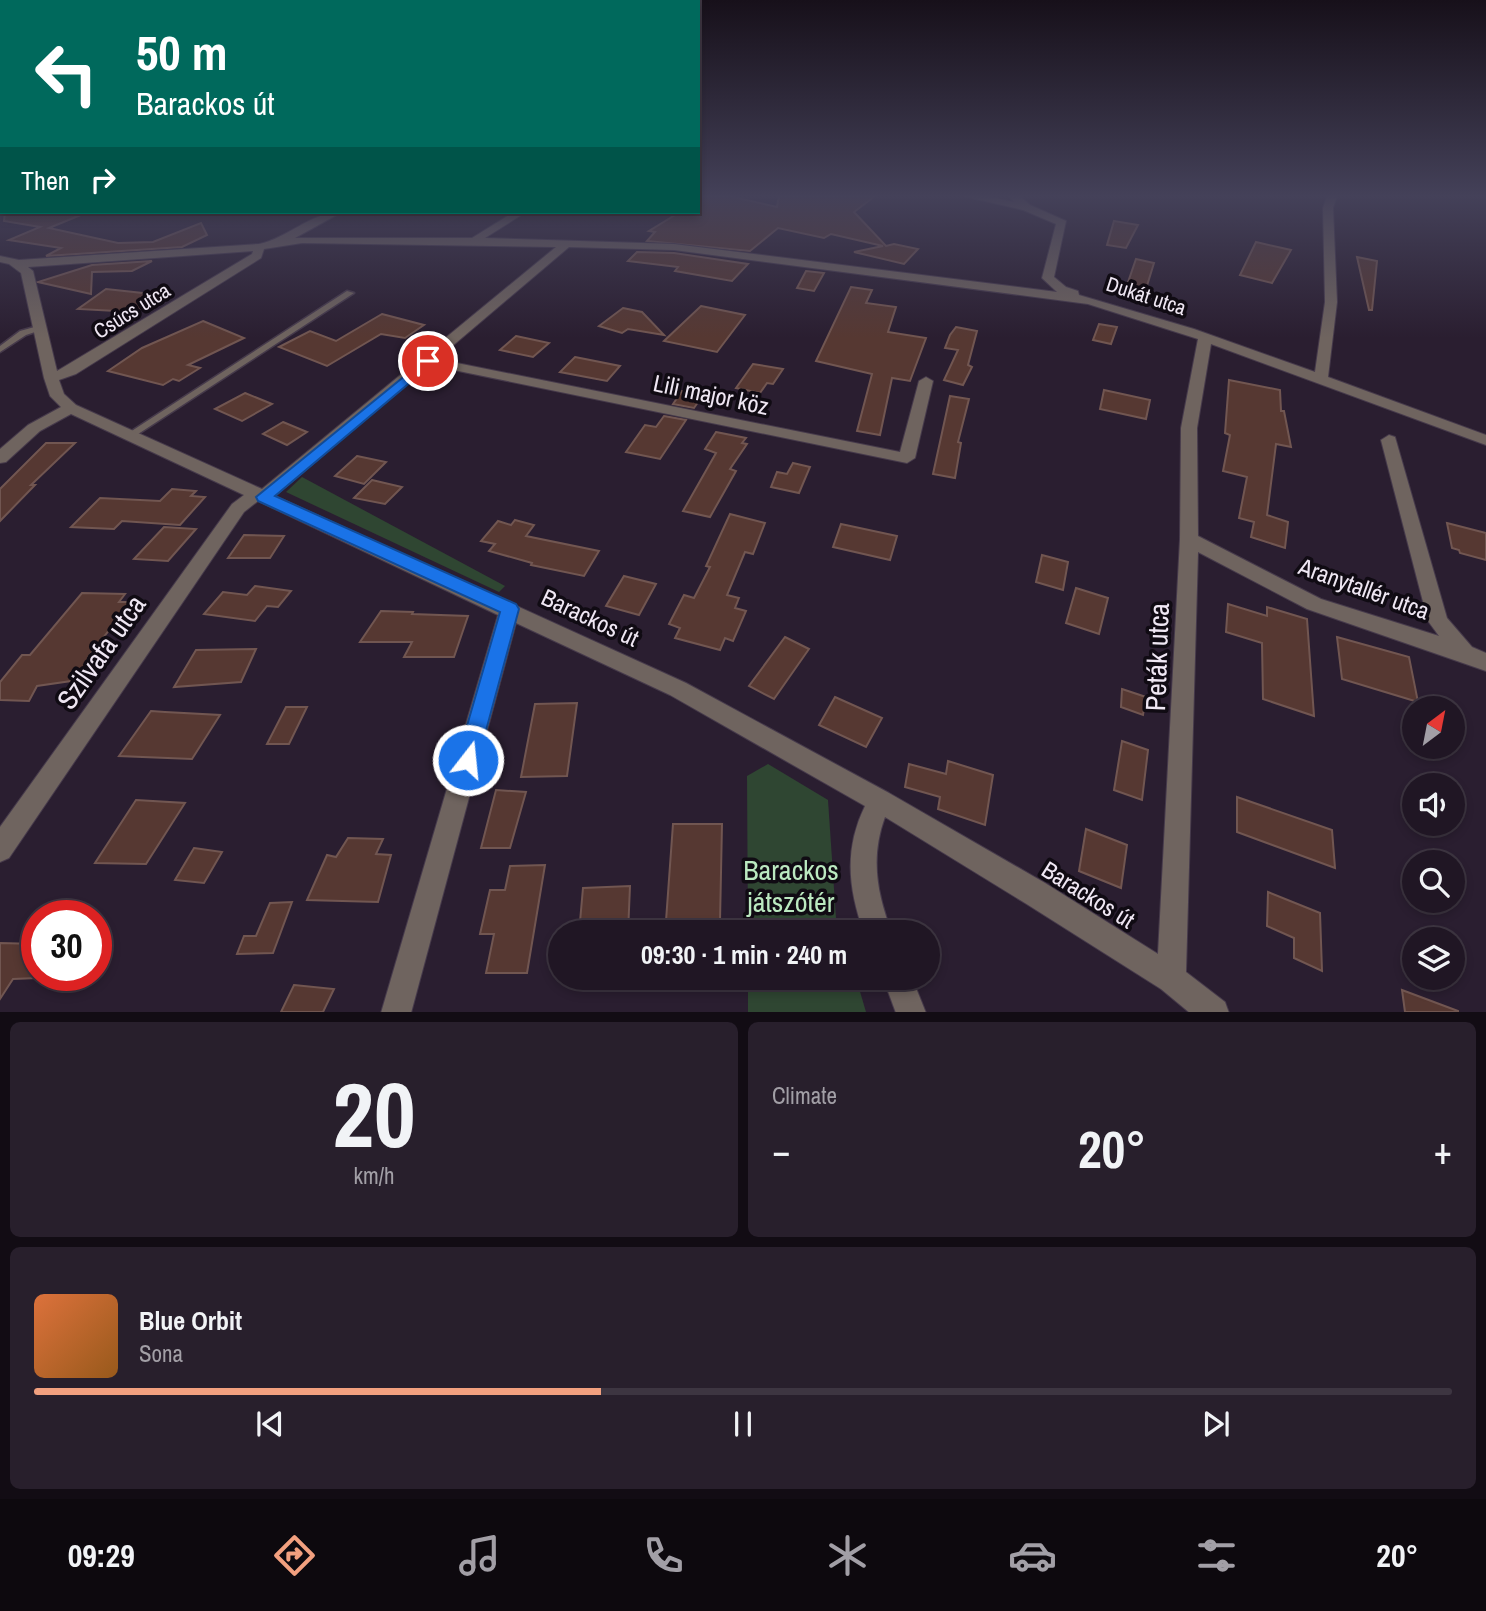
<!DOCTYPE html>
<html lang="en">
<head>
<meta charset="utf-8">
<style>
	:root { --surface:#201624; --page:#281f2c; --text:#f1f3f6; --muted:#a29fa6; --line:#3d3541; --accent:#f2a07f }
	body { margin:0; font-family:"Archivo Narrow",sans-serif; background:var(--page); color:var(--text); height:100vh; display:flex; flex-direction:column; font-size:26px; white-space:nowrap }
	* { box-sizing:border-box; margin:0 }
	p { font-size:23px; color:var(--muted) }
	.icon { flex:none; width:38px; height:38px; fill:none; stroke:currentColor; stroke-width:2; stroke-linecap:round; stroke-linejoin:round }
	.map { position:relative; height:1012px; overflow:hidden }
	.drawer { display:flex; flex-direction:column; gap:10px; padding:10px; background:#120c14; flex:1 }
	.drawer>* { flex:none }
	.guide { position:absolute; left:0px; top:0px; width:700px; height:214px; box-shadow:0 4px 10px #0003,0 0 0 2px var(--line); background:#00695c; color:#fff; overflow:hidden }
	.needle { width:46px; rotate:32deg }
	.buttons { position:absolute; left:1402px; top:696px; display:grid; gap:14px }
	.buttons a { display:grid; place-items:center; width:63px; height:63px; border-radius:50%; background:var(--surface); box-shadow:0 4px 10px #0003,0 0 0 2px var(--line); font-size:35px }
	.speed { position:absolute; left:21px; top:900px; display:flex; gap:14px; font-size:35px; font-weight:700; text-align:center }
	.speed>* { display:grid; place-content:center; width:91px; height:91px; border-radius:50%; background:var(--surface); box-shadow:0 4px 10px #0003,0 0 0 2px var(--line); line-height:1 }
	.speed .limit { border:10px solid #d22; background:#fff; color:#111 }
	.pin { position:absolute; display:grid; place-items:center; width:60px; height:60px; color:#fff; margin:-30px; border:4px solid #fff; border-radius:50%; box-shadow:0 2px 7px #0007 }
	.me { position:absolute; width:77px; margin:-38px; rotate:16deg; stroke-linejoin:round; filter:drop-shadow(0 0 5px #0008) }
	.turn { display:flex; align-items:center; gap:24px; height:147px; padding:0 21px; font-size:32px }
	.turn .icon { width:91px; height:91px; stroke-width:2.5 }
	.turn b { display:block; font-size:49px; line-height:60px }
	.then { display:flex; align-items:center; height:66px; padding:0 21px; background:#0003; gap:14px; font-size:26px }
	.big { font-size:52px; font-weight:700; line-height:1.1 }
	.drawer .widget { flex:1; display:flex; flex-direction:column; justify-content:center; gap:10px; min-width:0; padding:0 24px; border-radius:10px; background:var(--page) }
	.drawer .dial { align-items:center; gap:0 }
	.dial b { font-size:91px; line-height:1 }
	.song { display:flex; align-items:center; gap:21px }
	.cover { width:84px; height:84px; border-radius:10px; background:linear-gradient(135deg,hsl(20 70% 55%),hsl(30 70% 35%)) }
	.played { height:7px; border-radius:4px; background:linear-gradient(90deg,var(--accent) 40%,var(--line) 40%) }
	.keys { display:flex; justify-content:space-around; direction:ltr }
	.heat { display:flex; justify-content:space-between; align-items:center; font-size:38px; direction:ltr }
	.drawer .tiles { flex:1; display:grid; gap:10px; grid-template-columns:1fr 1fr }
	.widget:last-child { grid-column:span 2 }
	.trip { position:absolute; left:548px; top:920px; width:392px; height:70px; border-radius:35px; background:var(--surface); box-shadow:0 4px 10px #0003,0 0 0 2px var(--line); font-weight:700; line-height:70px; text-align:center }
	.dock { display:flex; height:112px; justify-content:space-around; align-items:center; background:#0d090e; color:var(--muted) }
	.dock .icon { width:49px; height:49px }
	.dock .selected { color:var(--accent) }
	.dock b { font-size:32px; color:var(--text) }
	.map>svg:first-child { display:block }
	.green { fill:#2f4632 }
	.building { fill:#563832; stroke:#715651; stroke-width:2 }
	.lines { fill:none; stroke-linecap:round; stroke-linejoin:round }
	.service-casing { stroke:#463a4b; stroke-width:3 }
	.minor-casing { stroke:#463a4b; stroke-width:2 }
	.service { fill:#6f645f; fill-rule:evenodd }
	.minor { fill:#6f645f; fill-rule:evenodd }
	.route { fill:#1a73e8; stroke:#114b97; stroke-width:2 }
	.labels { text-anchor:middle; stroke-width:7; stroke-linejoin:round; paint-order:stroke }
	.far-street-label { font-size:21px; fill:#efe7f3; stroke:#100b13 }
	.street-label { font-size:24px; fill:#efe7f3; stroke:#100b13 }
	.near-street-label { font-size:28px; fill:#efe7f3; stroke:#100b13 }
	.near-park-label { font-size:28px; fill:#bbe9c0; stroke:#100b13 }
</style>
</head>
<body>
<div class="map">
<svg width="1486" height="1013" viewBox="0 0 1486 1013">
	<rect width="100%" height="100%" fill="#2a1e30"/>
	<g class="green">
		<path d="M 302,477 L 505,586 L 499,592 L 286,492 Z"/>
		<path d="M 768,764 L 828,800 L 837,933 L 748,933 L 747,776 Z"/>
		<path d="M 748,978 L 856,978 L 866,1012 L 748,1012 Z"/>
	</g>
	<g class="building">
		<path d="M 705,196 L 729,196 L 777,207 L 779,196 L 875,196 L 854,212 L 886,246 L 894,244 L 918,249 L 904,264 L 854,252 L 883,246 L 831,234 L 824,238 L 778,228 L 750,251 L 647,241 L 655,232 L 649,231 L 680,212 L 698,212 L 698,201 Z"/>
		<path d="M 5,212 L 88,212 L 49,228 L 118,243 L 153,242 L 201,223 L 207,235 L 182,247 L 46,256 L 61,248 L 9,240 L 40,227 L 4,221 Z"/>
		<path d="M 1114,221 L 1138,225 L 1126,248 L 1107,245 Z"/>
		<path d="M 1256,242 L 1291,250 L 1272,283 L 1240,275 Z"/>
		<path d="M 637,252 L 674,253 L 748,264 L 732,281 L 675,271 L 678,267 L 628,261 Z"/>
		<path d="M 1357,257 L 1377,261 L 1372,310 L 1369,310 Z"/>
		<path d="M 1136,259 L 1154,263 L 1145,292 L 1126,288 Z"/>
		<path d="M 152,261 L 132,271 L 92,272 L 91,294 L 38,282 L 92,265 Z"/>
		<path d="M 806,271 L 824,273 L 814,291 L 797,288 Z"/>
		<path d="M 851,287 L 872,290 L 866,303 L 896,307 L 888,332 L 926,338 L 910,381 L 892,378 L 880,435 L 857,431 L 872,374 L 816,361 Z"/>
		<path d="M 106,289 L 161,295 L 135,312 L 78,309 Z"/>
		<path d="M 701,306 L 745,315 L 717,352 L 664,341 Z"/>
		<path d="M 623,308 L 642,312 L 664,335 L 628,329 L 622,333 L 599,326 Z"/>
		<path d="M 382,314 L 424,325 L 405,338 L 381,334 L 327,366 L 279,347 L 310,331 L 336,341 Z"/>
		<path d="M 203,321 L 244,338 L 188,365 L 200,368 L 179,381 L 173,379 L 163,385 L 108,371 L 142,348 Z"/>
		<path d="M 1099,324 L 1117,327 L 1111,344 L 1093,340 Z"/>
		<path d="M 956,327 L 977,331 L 968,365 L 972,367 L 963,385 L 944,380 L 958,350 L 945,348 L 950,335 Z"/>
		<path d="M 516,336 L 549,343 L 533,357 L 500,350 Z"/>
		<path d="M 575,357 L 620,366 L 607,381 L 560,372 Z"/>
		<path d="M 753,364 L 783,369 L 773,384 L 767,383 L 760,393 L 736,388 Z"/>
		<path d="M 1229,380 L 1280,390 L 1281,411 L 1284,411 L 1291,447 L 1276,444 L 1267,515 L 1288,522 L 1285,548 L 1251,537 L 1254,522 L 1239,518 L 1247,477 L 1223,471 L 1230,435 L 1225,433 Z"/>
		<path d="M 1104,390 L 1150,400 L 1146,419 L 1100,409 Z"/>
		<path d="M 682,391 L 703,395 L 694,408 L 673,404 Z"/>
		<path d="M 245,393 L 272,404 L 242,421 L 215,409 Z"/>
		<path d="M 950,396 L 969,399 L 958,442 L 961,443 L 955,478 L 933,474 Z"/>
		<path d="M 664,416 L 686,420 L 660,459 L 626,452 L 645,425 L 656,427 Z"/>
		<path d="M 283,422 L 307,432 L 287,445 L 263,434 Z"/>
		<path d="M 716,432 L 746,438 L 742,443 L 747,444 L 730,469 L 736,471 L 710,517 L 683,511 L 716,453 L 705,449 Z"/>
		<path d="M 46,443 L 75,443 L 31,485 L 35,485 L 0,521 L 0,489 Z"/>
		<path d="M 357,456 L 386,462 L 364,484 L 335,476 Z"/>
		<path d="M 793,463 L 810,467 L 799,493 L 771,487 L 777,472 L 787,474 Z"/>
		<path d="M 372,480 L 402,487 L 385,504 L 354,498 Z"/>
		<path d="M 172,489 L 196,491 L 191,496 L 205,497 L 180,525 L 122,521 L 114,529 L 71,527 L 100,498 L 160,501 Z"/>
		<path d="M 730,514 L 765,523 L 753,554 L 745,552 L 727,595 L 739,598 L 735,608 L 746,611 L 733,641 L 725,638 L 720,650 L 675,638 L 680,628 L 669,624 L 684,595 L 694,598 L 710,567 L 706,566 Z"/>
		<path d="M 515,520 L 534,525 L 526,536 L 599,551 L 584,576 L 531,565 L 532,563 L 489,551 L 495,544 L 481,541 L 498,521 L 511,525 Z"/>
		<path d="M 1447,523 L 1486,533 L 1486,560 L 1460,553 L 1459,550 L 1452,548 Z"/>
		<path d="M 841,524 L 897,536 L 890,560 L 833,547 Z"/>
		<path d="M 164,527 L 196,529 L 168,561 L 134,559 Z"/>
		<path d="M 244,535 L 284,536 L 270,558 L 228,558 Z"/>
		<path d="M 1042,555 L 1068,562 L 1063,590 L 1036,582 Z"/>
		<path d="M 624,576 L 656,584 L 639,615 L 606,606 Z"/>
		<path d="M 255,586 L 291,591 L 278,607 L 267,606 L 255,621 L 204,614 L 223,592 L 247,595 Z"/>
		<path d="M 1076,588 L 1108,598 L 1099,634 L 1066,623 Z"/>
		<path d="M 82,593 L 125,594 L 119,602 L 131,602 L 89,656 L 99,656 L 78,680 L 37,686 L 29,701 L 0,700 L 0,682 L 22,655 L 30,655 Z"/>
		<path d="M 1228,604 L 1267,616 L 1267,607 L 1307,619 L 1314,716 L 1263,699 L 1262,643 L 1226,632 Z"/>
		<path d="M 381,611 L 413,612 L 412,614 L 468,616 L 454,657 L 404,657 L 412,642 L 360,642 Z"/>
		<path d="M 785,637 L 809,649 L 774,699 L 749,686 Z"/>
		<path d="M 1337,637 L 1409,657 L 1418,702 L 1342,679 Z"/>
		<path d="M 256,649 L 241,682 L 174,687 L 196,650 Z"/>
		<path d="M 1122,689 L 1146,697 L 1143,715 L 1121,707 Z"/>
		<path d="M 835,697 L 882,718 L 866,747 L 819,725 Z"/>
		<path d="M 577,703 L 567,776 L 521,777 L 535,704 Z"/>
		<path d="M 286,707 L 307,707 L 289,744 L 267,744 Z"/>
		<path d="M 151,711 L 165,712 L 220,715 L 192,759 L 119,756 Z"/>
		<path d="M 1122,741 L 1148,750 L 1142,800 L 1114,790 Z"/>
		<path d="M 948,761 L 993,775 L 985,825 L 938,809 L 940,797 L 905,787 L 909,764 L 946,774 Z"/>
		<path d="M 496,790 L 526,792 L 510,848 L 481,848 Z"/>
		<path d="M 1237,797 L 1332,830 L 1335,868 L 1237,832 Z"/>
		<path d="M 136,800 L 185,803 L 146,864 L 95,863 Z"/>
		<path d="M 673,824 L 722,824 L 720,921 L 666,921 Z"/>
		<path d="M 1086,829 L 1127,845 L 1121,888 L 1079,871 Z"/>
		<path d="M 348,838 L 383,839 L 376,854 L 391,855 L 378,902 L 307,900 L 327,855 L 336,857 Z"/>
		<path d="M 194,848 L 222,852 L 204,883 L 175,880 Z"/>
		<path d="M 545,865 L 527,973 L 486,973 L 494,934 L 480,934 L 490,890 L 505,890 L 510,866 Z"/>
		<path d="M 630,886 L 628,933 L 579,933 L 583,888 Z"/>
		<path d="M 1268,892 L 1320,913 L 1322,971 L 1294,958 L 1294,938 L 1267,926 Z"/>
		<path d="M 292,902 L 273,953 L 237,954 L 244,936 L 256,936 L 270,903 Z"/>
		<path d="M 0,943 L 37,944 L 37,978 L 13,979 L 0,999 Z"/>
		<path d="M 294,985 L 334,989 L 323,1012 L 281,1012 Z"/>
		<path d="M 1402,990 L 1458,1011 L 1458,1012 L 1405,1012 Z"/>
	</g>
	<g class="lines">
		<defs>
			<g id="service">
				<path d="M 347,291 L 354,293 L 132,438 L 126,438 L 124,436 Z"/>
				<path d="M 38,326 L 42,328 L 41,330 L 26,335 L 0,352 L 0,346 L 20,331 Z"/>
			</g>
			<g id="minor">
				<path d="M 963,196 L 986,196 L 1014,202 L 1009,196 L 1020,196 L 1030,205 L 1066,221 L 1054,277 L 1066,287 L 1078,291 L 1079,295 L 1194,329 L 1315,372 L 1325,302 L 1323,208 L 1327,196 L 1337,196 L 1333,208 L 1337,302 L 1328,377 L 1486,435 L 1486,445 L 1211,344 L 1197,428 L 1198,536 L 1321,599 L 1439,636 L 1428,621 L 1381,440 L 1389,435 L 1395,437 L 1447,618 L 1472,647 L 1486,653 L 1486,671 L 1307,609 L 1198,552 L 1186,972 L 1225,1002 L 1229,1013 L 1190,1013 L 1161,989 L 1025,903 L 885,817 C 870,858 877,894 892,933 L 864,933 C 848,888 844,849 865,806 L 670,695 L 516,623 L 411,1013 L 381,1013 L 498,615 L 258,501 L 244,512 L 9,858 L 0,862 L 0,827 L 232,504 L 244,495 L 71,414 L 40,431 L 6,462 L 0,463 L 0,449 L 28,425 L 61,407 L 50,396 L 44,378 L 21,273 L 9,264 L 0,262 L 0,256 L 19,260 L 259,244 C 288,238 313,211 342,212 L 295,238 L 472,238 L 514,212 L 526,212 L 485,238 L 674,244 L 1057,292 L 1042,278 L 1056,224 L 1023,210 ZM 302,243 L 556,247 L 262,489 L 76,405 L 64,394 L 59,380 L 76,374 L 261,258 L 264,249 ZM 569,247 L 674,250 L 1088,304 L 1198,339 L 1181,428 L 1180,539 L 1158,954 L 1045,883 L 889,793 L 686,683 L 275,496 L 429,365 L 907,463 L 915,458 L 933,381 L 926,377 L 919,381 L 900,452 L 437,359 ZM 253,251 L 252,254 L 57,371 L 33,271 L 28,267 Z"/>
				<rect x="0" y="201" width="2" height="6"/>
				<path d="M 883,978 L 912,978 L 926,1013 L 896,1013 Z"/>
			</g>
		</defs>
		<use href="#service" class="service-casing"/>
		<use href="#minor" class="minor-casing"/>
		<use href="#service" class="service"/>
		<use href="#minor" class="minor"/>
	</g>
	<linearGradient id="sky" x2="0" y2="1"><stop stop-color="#17101a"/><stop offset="0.58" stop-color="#444159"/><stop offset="1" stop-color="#444159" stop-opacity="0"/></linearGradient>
	<rect width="1486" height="338" fill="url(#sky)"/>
	<path class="route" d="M 428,357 L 434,361 L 432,364 L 275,496 L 516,604 L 519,609 L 478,760 L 475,767 L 468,770 L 460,767 L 457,760 L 500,612 L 258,501 L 256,497 Z"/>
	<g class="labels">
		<g class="far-street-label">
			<text transform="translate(1146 296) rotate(18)" y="7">Dukát utca</text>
			<text transform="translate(132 311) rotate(-32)" y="7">Csúcs utca</text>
		</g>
		<g class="street-label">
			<text transform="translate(711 395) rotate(12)" y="8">Lili major köz</text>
			<text transform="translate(1364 589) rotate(20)" y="8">Aranytallér utca</text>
			<text transform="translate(590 618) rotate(25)" y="8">Barackos út</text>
			<text transform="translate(1088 895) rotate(32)" y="8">Barackos út</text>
		</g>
		<g class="near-street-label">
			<text transform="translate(101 652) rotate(-55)" y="10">Szilvafa utca</text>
			<text transform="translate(1157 657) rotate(-88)" y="10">Peták utca</text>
		</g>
		<g class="near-park-label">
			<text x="791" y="880">Barackos<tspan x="791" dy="32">játszótér</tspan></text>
		</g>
	</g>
</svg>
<div class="buttons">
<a><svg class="needle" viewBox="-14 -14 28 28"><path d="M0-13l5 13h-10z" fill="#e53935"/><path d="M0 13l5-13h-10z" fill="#a29fa6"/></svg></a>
<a><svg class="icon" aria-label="sound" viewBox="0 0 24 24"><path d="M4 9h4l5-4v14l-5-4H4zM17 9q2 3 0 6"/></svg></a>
<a><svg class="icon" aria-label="search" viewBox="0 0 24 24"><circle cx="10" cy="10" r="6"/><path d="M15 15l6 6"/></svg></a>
<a><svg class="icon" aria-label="layers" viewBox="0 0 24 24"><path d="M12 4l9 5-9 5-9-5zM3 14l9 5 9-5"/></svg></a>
</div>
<div class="speed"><div class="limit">30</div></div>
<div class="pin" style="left:428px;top:361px;background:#d93025"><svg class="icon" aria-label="arrive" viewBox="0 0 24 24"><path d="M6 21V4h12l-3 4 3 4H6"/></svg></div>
<svg class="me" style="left:468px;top:760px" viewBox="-20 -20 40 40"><circle r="17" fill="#1a73e8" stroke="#fff" stroke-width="3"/><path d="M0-11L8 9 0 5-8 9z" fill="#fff"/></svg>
<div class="trip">09:30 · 1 min · 240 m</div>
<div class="guide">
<div class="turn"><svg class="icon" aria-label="left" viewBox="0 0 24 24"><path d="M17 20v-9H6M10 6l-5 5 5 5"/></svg><div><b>50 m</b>Barackos út</div></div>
<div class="then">Then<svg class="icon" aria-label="right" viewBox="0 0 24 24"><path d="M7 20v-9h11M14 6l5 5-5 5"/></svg></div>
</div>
</div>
<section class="drawer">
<div class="tiles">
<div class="widget dial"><b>20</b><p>km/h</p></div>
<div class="widget"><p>Climate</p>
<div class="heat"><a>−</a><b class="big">20°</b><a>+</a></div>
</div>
<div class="widget">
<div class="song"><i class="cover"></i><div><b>Blue Orbit</b><p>Sona</p></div></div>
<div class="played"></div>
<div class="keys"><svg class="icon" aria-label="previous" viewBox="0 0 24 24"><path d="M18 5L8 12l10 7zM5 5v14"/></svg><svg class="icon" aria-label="pause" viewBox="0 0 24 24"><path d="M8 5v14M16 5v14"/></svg><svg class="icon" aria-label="next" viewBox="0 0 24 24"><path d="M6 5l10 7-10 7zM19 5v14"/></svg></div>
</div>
</div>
</section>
<nav class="dock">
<b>09:29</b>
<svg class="icon selected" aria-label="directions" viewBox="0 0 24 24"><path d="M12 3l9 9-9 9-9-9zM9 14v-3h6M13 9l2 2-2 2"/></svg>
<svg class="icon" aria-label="music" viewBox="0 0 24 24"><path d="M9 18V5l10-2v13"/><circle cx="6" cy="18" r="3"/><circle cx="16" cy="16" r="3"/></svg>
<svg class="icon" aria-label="phone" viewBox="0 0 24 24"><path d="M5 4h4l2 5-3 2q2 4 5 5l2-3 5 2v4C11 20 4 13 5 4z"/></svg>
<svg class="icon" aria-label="climate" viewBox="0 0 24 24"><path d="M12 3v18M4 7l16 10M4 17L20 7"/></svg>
<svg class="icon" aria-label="car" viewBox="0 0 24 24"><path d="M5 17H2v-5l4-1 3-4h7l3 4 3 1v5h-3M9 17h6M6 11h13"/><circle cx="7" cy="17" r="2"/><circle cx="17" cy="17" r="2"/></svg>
<svg class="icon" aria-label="filters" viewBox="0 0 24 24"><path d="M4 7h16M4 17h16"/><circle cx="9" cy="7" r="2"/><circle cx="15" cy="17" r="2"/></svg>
<b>20°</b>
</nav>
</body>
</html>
